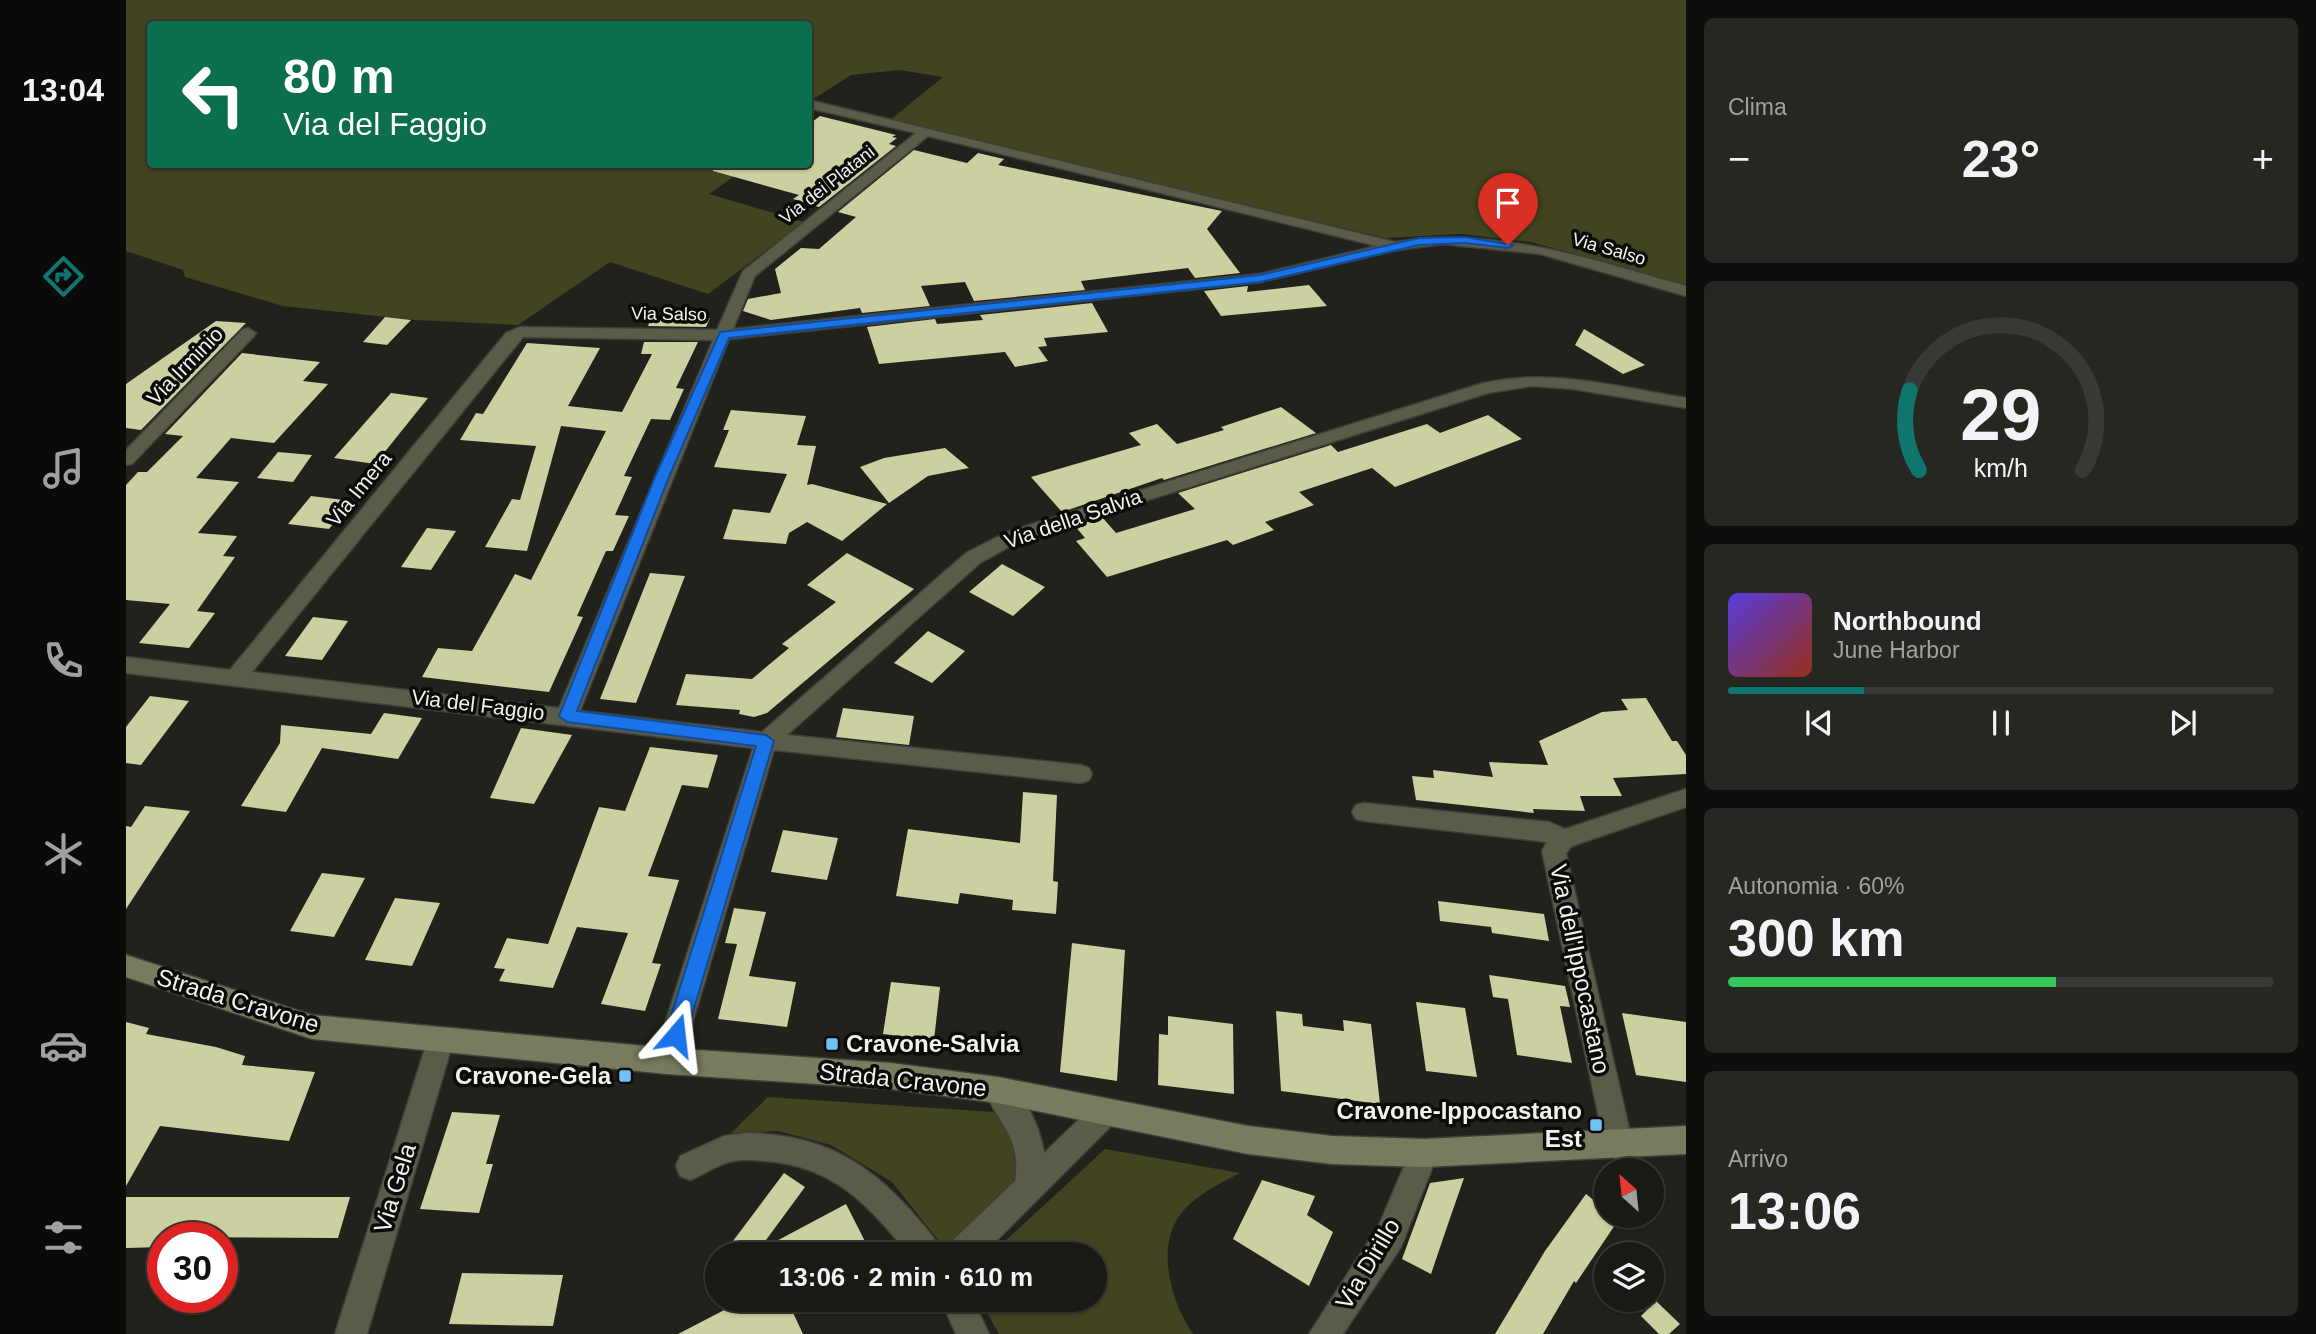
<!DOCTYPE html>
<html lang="it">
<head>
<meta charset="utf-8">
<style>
	:root { --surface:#1a1a15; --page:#272722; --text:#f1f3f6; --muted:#9fa1a0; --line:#383834; --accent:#0f766e }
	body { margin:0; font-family:Arial,sans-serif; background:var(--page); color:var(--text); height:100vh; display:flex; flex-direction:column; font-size:26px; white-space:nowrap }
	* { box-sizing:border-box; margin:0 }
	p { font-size:23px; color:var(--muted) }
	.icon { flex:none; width:38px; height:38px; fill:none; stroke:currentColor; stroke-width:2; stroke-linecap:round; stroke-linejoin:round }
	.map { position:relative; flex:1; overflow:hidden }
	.drawer { display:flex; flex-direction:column; gap:18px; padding:18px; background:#0e0e0c; width:630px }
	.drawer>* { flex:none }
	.top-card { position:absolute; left:21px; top:21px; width:665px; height:147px; border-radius:7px; box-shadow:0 2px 5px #0004,0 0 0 2px var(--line); background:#0b6e4f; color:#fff; overflow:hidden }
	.needle { width:46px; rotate:333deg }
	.controls { position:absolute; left:1468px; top:1158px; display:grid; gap:14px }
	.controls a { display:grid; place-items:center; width:70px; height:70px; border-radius:50%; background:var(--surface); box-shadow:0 2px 5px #0004,0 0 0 2px var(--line); font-size:35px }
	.speed { position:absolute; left:21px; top:1222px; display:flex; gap:14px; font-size:35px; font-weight:700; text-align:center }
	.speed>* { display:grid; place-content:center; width:91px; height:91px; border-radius:50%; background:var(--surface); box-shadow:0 2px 5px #0004,0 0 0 2px var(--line); line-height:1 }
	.speed .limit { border:10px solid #d22; background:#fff; color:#111 }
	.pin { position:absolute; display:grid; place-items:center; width:60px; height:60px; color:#fff; margin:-72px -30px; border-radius:50% 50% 50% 0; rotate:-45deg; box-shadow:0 0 7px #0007 }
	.pin .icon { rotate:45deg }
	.me { position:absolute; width:77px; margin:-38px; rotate:17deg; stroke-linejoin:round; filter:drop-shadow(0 0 5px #0008) }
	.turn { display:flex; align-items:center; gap:24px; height:147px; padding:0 21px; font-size:32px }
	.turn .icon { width:91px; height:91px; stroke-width:2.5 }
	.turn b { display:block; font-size:49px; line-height:60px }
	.big { font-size:52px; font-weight:700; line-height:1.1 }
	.drawer .tile { flex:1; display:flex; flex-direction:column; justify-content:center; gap:10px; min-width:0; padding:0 24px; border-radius:10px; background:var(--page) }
	.drawer .dial { align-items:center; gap:0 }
	.dial svg { height:182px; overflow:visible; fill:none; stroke:var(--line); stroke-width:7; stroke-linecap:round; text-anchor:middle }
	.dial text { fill:var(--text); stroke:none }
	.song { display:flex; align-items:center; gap:21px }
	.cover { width:84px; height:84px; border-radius:10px; background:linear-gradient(135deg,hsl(250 70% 55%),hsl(10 70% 35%)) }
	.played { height:7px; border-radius:4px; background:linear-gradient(90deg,var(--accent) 25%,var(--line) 25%) }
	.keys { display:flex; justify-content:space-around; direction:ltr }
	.heat { display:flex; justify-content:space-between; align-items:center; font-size:38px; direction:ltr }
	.charge { height:10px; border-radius:5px; background:linear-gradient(90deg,#34c759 60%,var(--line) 0) }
	.trip { position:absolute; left:579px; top:1242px; width:402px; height:70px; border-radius:35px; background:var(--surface); box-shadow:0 2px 5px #0004,0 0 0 2px var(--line); font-weight:700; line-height:70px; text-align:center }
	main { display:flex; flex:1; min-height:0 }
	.tab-bar { display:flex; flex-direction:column; width:126px; justify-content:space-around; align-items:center; background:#0a0a08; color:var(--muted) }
	.tab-bar .icon { width:49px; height:49px }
	.tab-bar .active { color:var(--accent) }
	.tab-bar b { font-size:32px; color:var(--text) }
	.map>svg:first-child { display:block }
	.green { fill:#424320 }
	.building { fill:#cccf9f }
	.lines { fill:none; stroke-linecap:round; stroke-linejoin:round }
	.street-casing { stroke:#3f3f39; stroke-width:3 }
	.secondary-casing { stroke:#3f3f39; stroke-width:3 }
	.street { fill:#5a5b49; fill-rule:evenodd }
	.secondary { fill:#797b5e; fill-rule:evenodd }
	.route { fill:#1a73e8; stroke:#114b97; stroke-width:2 }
	.poi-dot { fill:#71c1f5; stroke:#0b0c09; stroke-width:2.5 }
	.labels { text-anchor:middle; stroke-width:7; stroke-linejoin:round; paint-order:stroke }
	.far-street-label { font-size:18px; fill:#f1f1ed; stroke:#0b0c09 }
	.street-label { font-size:21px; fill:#f1f1ed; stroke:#0b0c09 }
	.near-street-label { font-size:24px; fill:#f1f1ed; stroke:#0b0c09 }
	.near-poi-label { font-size:24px; font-weight:bold; fill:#f1f1ed; stroke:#0b0c09; text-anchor:end }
</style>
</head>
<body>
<main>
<nav class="tab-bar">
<b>13:04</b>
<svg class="icon active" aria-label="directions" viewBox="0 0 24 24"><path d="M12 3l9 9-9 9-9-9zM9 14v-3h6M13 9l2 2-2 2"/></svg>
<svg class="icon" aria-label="music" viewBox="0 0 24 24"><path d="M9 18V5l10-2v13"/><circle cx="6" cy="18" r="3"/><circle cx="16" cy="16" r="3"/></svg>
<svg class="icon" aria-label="phone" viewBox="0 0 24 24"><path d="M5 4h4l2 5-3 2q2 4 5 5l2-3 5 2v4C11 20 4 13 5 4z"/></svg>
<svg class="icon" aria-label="climate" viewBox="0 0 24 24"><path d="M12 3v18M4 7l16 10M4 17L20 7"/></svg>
<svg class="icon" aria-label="car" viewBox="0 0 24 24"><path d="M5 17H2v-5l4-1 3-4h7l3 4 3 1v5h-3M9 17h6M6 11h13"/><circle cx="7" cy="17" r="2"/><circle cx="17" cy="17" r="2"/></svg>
<svg class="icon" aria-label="filters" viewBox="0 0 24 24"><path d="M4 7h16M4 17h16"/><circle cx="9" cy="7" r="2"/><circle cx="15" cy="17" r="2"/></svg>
</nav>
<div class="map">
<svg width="1560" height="1334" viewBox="0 0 1560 1334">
	<rect width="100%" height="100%" fill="#22221c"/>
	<g class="green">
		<path d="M 0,0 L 1560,0 L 1560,285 L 1405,242 L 1335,234 L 1260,238 L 763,121 L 817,77 L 773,70 L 725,75 L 683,102 L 682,24 L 24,24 L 24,164 L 624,165 L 583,194 L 678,222 L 582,294 L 484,262 L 392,325 L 289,320 L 157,306 L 59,277 L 57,270 L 0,251 Z"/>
		<path d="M 642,1097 L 868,1112 C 881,1129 903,1159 892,1182 C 886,1193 832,1238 820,1250 L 766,1182 L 705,1145 L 652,1131 L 605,1133 Z"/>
		<path d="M 979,1149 L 1114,1173 C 1097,1182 1078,1191 1064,1204 C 1026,1237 1043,1299 1067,1334 L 873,1334 L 854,1300 L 970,1300 L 970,1255 L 864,1255 Z"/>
	</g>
	<g class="building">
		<path d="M 694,116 L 770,135 L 766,137 L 771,138 L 763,144 L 770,146 L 693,207 L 667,199 L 673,195 L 587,171 L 587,164 L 682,164 L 682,125 Z"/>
		<path d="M 788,150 L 841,163 L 852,153 L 878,159 L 872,165 L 1096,211 L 1081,229 L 1114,273 L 1069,278 L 1062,268 L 955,281 L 959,290 L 848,301 L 839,282 L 795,286 L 804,306 L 736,313 L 734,308 L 645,320 L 617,311 L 622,299 L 655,293 L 649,269 L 675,248 L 693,249 L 730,217 L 712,212 Z"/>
		<path d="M 1183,285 L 1201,306 L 1095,316 L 1078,291 L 1122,286 L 1121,292 Z"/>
		<path d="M 966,303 L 982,332 L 918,338 L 921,346 L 912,347 L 922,361 L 889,367 L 879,352 L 753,364 L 741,327 L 809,319 L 811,324 L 857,320 L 854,315 Z"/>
		<path d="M 259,317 L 285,320 L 261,345 L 237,342 Z"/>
		<path d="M 525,318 L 584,318 L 580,327 L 522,326 Z"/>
		<path d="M 90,321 L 120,323 L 15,430 L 0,428 L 0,384 Z"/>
		<path d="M 1458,329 L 1519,365 L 1497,374 L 1449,345 Z"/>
		<path d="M 518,342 L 572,342 L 550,388 L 558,389 L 544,420 L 525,419 L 498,476 L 506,477 L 489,515 L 503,516 L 487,551 L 480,551 L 451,616 L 457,617 L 423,692 L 296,677 L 312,648 L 346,651 L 389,574 L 405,580 L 480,431 L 435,426 L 401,551 L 359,547 L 386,499 L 394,500 L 410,446 L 334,440 L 350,413 L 357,414 L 401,343 L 474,348 L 442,406 L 496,412 L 526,354 L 515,354 Z"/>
		<path d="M 116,353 L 194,362 L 177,381 L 202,384 L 148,443 L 105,438 L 70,478 L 113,482 L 72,533 L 111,536 L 97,556 L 109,557 L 71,611 L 89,613 L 63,648 L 13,643 L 44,604 L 0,600 L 0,485 L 12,472 L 21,472 L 57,436 L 39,434 Z"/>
		<path d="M 265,393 L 302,398 L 249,464 L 208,458 Z"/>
		<path d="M 1155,407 L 1190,433 L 1038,480 L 1036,478 L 936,512 L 905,477 L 1015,445 L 1003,433 L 1031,424 L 1051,444 L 1098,430 L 1095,427 Z"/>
		<path d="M 605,410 L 680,416 L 671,445 L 690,446 L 681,485 L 686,484 L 761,504 L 716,541 L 681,522 L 663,533 L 660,544 L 597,539 L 607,509 L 644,513 L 661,474 L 588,467 L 603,430 L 597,430 Z"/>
		<path d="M 1362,415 L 1396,439 L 1269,487 L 1246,468 L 1173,492 L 1188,505 L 1139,522 L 1148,530 L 1107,545 L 1101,540 L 981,577 L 950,541 L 959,538 L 949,526 L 976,517 L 990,533 L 1069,509 L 1052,493 L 1205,445 L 1212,452 L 1301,424 L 1314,433 Z"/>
		<path d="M 819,448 L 843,468 L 802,476 L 763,503 L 734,467 L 758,458 Z"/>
		<path d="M 152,452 L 186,455 L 167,482 L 131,478 Z"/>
		<path d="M 185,496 L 226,501 L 203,529 L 162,524 Z"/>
		<path d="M 301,528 L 330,531 L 305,570 L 275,567 Z"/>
		<path d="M 721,553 L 788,589 L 641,713 L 628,717 L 613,714 L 614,710 L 550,705 L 560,674 L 626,679 L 663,648 L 656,644 L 710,602 L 681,585 Z"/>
		<path d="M 876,564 L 919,587 L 887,616 L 843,592 Z"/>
		<path d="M 524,573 L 559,576 L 510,703 L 474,699 Z"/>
		<path d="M 187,617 L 222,621 L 196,660 L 159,656 Z"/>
		<path d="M 802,631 L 839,651 L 806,683 L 768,663 Z"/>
		<path d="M 24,696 L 63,701 L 15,765 L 0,763 L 0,727 Z"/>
		<path d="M 1520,698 L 1546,741 L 1551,741 L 1560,755 L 1560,774 L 1487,778 L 1496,796 L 1454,796 L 1459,811 L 1407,809 L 1408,813 L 1290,800 L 1286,776 L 1308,778 L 1307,770 L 1367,777 L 1363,762 L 1422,765 L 1413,741 L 1476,712 L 1502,710 L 1495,699 Z"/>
		<path d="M 717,708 L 788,716 L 783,745 L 710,737 Z"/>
		<path d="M 258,713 L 296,718 L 272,759 L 196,748 L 160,812 L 115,806 L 154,743 L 155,725 L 245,734 Z"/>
		<path d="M 395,728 L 446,735 L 408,804 L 364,798 Z"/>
		<path d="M 524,747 L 592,755 L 582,788 L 556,785 L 522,876 L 553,880 L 526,963 L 535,964 L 519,1011 L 475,1004 L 502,933 L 451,927 L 427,988 L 373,981 L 379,969 L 368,968 L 381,938 L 422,944 L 473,807 L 499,811 Z"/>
		<path d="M 897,792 L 931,795 L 927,881 L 932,882 L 930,914 L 886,910 L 887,900 L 834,893 L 832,904 L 770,896 L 782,829 L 894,843 Z"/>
		<path d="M 19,806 L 64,811 L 0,909 L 0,826 L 5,827 Z"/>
		<path d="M 657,830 L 712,838 L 701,880 L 645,872 Z"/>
		<path d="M 196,873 L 239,878 L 208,937 L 164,931 Z"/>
		<path d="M 269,898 L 314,903 L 286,966 L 239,960 Z"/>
		<path d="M 1312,901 L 1418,914 L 1423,941 L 1366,933 L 1365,927 L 1314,921 Z"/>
		<path d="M 608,908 L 640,912 L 623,976 L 670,982 L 661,1027 L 592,1019 L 611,944 L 599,943 Z"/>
		<path d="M 946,943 L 999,950 L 991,1081 L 934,1072 Z"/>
		<path d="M 1363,975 L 1439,986 L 1444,1007 L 1434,1006 L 1446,1063 L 1391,1055 L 1382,999 L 1367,997 Z"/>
		<path d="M 765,982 L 814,987 L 808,1040 L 757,1034 Z"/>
		<path d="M 1290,1002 L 1339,1008 L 1351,1077 L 1300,1071 Z"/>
		<path d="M 1150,1011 L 1176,1014 L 1177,1026 L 1218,1031 L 1217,1020 L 1245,1024 L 1254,1104 L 1155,1091 Z"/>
		<path d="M 1496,1013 L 1560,1022 L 1560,1082 L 1510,1075 Z"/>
		<path d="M 1042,1016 L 1107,1024 L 1108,1094 L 1032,1085 L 1033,1034 L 1042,1035 Z"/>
		<path d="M 0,1022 L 23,1028 L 20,1034 L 90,1047 L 119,1056 L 116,1065 L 189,1072 L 163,1141 L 34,1126 L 0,1186 Z"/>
		<path d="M 326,1112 L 374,1115 L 360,1164 L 367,1164 L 353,1213 L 294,1209 Z"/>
		<path d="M 658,1173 L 679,1187 L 632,1251 L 720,1204 L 746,1255 L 611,1255 L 604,1245 Z"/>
		<path d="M 1338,1178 L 1322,1224 L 1305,1274 L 1276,1259 L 1304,1183 Z"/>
		<path d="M 1136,1180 L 1189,1196 L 1181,1215 L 1207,1232 L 1183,1286 L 1107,1239 Z"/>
		<path d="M 1460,1194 L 1480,1210 L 1480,1216 L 1493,1219 L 1450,1283 L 1448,1281 L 1417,1334 L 1369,1334 L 1419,1251 Z"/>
		<path d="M 0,1197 L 224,1197 L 212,1238 L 37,1237 L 37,1247 L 0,1248 Z"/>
		<path d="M 336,1273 L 437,1275 L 427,1326 L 323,1324 Z"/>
		<path d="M 603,1300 L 661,1300 L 677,1334 L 552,1334 L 606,1306 Z"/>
		<path d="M 1530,1301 L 1554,1324 L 1543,1334 L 1533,1334 L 1515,1316 Z"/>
	</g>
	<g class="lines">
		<defs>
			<g id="street">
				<path d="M 687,101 L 1269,242 C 1372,226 1463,259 1560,286 L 1560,296 L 1414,254 L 1317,244 L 1271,250 L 1134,282 L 603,339 L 454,711 L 636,732 L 840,553 L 881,532 L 1354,384 C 1423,367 1492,387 1560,398 L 1560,408 L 1447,389 L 1406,386 L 1362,393 L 895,540 L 854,563 L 661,735 L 955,765 L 963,768 L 966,774 L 963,780 L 955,783 L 648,750 L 555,1061 L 551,1070 L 541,1074 L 531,1070 L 527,1061 L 627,748 L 0,673 L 0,657 L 104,670 L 380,333 L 394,327 L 591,330 L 617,271 L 790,133 L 683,108 L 683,102 ZM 802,136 L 1251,246 L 1134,274 L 607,329 L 629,276 ZM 397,337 L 587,340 L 433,708 L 126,672 Z"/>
				<path d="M 122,328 L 130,333 L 128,336 L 6,464 L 0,465 L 0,450 L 116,330 Z"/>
				<path d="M 1560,789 L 1560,807 L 1446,846 L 1440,853 L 1507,1146 L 1503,1156 L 1493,1160 L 1483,1156 L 1479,1146 L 1416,851 L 1421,842 L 1238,821 L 1230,819 L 1226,812 L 1230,805 L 1238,803 L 1423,822 L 1439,829 Z"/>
				<path d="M 314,1030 L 323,1033 L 327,1042 L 241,1334 L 209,1334 L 301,1042 L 305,1033 Z"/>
				<path d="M 872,1077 C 897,1087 914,1127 918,1153 L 970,1103 L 980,1099 L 990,1103 L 994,1112 L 990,1121 L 856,1255 L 819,1255 L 823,1244 L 889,1181 C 896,1138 873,1125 858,1090 L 862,1081 Z"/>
				<path d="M 620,1133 C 691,1134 738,1158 785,1211 C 797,1225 810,1238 817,1255 L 783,1255 C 743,1205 707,1166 640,1161 C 629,1160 614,1159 603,1162 C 589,1166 577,1175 564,1180 L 554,1176 L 550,1166 L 554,1156 L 598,1136 Z"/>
				<path d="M 1298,1139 L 1308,1143 L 1312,1153 L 1275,1247 L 1217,1334 L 1183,1334 L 1253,1225 L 1288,1143 Z"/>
				<path d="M 815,1300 L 847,1300 L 863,1334 L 830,1334 Z"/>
			</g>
			<path id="secondary" d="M 0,955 L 186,1015 L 541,1048 L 765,1063 L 872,1077 L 1122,1126 L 1206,1136 L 1298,1139 L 1560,1126 L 1560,1154 L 1298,1167 L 1206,1164 L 1122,1154 L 872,1103 L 765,1089 L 541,1074 L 186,1039 L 0,977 Z"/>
		</defs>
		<use href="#street" class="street-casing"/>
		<use href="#secondary" class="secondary-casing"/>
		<use href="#street" class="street"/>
		<use href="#secondary" class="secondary"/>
	</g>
	<path class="route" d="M 1339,237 L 1387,245 L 1382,248 L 1339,243 L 1293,245 L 1134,282 L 603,338 L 543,477 L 451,711 L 640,735 L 648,741 L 560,1035 L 557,1041 L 550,1044 L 542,1041 L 539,1035 L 630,746 L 441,722 L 433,716 L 529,477 L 594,332 L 1134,275 L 1293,238 Z"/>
	<g class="poi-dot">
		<rect x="699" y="1037" width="14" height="14" rx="3.5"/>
		<rect x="492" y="1069" width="14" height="14" rx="3.5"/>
		<rect x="1463" y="1118" width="14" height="14" rx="3.5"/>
	</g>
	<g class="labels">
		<g class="far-street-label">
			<text transform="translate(701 185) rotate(-38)" y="6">Via dei Platani</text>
			<text transform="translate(1483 249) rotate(16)" y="6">Via Salso</text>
			<text transform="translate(543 314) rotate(1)" y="6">Via Salso</text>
		</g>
		<g class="street-label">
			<text transform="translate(59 366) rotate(-46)" y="7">Via Irminio</text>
			<text transform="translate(233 489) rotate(-51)" y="7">Via Imera</text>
			<text transform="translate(947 519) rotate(-19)" y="7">Via della Salvia</text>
			<text transform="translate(352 705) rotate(7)" y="7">Via del Faggio</text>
		</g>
		<g class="near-street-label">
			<text transform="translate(1454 969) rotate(78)" y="8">Via dell'Ippocastano</text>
			<text transform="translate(112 1001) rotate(17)" y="8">Strada Cravone</text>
			<text transform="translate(777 1080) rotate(6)" y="8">Strada Cravone</text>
			<text transform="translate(269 1188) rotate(-73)" y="8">Via Gela</text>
			<text transform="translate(1242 1264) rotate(-59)" y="8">Via Dirillo</text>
		</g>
		<g class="near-poi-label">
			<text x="720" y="1052" text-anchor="start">Cravone-Salvia</text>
			<text x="485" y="1084">Cravone-Gela</text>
			<text x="1456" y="1119">Cravone-Ippocastano<tspan x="1456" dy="28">Est</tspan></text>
		</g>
	</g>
</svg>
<div class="controls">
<a><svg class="needle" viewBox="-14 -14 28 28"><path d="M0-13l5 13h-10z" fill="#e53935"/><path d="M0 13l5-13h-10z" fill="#9fa1a0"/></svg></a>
<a><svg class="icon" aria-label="layers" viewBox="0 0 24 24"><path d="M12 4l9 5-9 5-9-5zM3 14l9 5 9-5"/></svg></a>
</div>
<div class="speed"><div class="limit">30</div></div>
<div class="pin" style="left:1382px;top:245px;background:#d93025"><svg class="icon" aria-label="arrive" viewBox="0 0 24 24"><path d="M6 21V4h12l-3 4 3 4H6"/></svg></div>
<svg class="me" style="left:550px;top:1035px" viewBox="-20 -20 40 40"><path d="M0-17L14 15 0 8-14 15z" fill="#1a73e8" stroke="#fff" stroke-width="4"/></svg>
<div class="trip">13:06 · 2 min · 610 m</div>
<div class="top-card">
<div class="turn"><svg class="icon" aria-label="left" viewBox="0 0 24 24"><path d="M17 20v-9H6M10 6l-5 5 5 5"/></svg><div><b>80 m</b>Via del Faggio</div></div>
</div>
</div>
<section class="drawer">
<div class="tile"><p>Clima</p>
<div class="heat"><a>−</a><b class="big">23°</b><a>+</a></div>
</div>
<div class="tile dial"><svg viewBox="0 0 100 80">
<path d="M14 69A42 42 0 1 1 86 69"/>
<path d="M14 69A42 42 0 0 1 10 34" stroke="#0f766e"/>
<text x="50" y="56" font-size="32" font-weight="700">29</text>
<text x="50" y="72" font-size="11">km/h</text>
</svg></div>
<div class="tile">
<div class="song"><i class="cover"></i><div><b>Northbound</b><p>June Harbor</p></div></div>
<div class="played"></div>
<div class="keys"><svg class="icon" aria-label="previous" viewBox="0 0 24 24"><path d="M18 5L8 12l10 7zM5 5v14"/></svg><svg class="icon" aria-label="pause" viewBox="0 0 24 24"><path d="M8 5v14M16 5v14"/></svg><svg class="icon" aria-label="next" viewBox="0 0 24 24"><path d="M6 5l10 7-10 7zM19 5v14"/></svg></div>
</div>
<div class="tile"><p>Autonomia · 60%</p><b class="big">300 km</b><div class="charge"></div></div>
<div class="tile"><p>Arrivo</p><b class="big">13:06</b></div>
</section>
</main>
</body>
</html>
